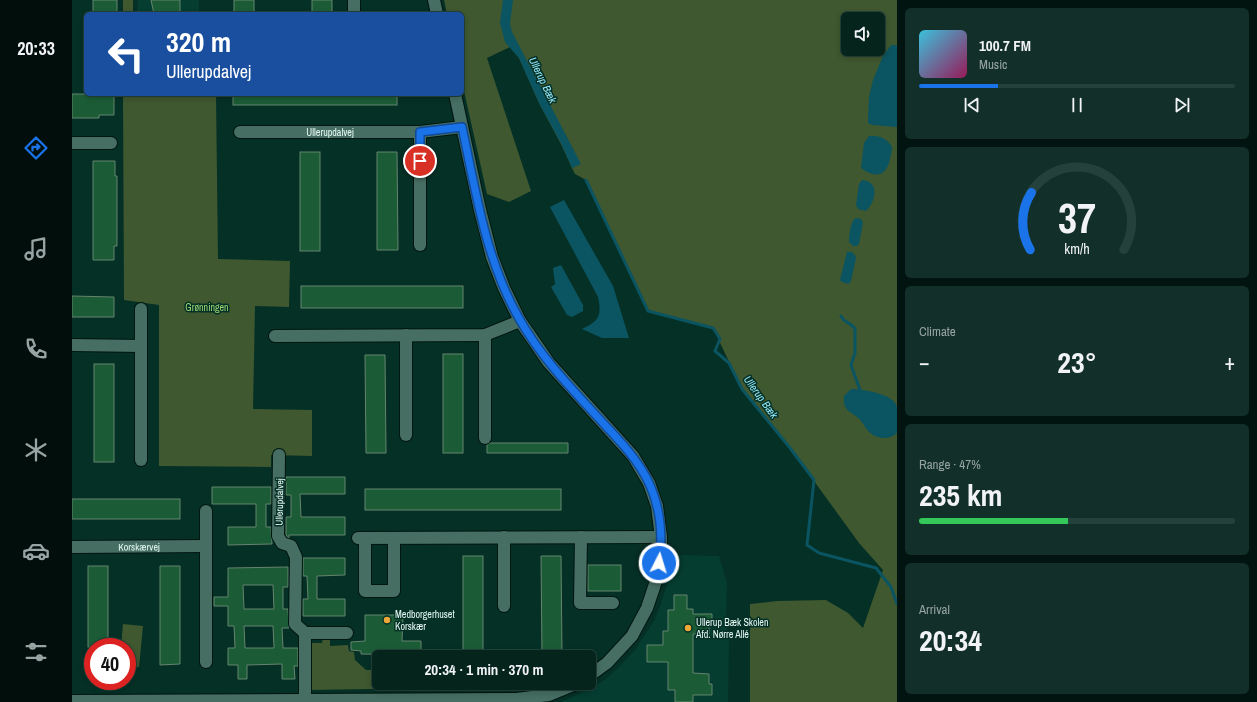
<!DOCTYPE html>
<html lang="en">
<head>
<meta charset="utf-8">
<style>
	:root { --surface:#04241c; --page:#123029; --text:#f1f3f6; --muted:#97a4a3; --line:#25413b; --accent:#1a73e8 }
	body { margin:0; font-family:"Archivo Narrow",sans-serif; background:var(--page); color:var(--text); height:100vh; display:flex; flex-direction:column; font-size:15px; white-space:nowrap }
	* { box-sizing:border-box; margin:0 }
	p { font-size:13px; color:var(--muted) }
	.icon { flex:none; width:22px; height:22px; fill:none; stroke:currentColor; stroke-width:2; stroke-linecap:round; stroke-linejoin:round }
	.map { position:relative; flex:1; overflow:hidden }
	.sheet { display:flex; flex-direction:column; gap:8px; padding:8px; background:#02140f; width:360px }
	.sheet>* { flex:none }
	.hud { position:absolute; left:12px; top:12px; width:380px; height:84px; border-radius:6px; box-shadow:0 2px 6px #0003,0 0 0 1px var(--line); background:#1a4fa0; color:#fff; overflow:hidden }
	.tools { position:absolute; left:769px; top:12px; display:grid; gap:8px }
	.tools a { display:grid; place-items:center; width:44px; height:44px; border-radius:6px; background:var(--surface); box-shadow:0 2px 6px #0003,0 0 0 1px var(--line); font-size:20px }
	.speed { position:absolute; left:12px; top:638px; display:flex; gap:8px; font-size:20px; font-weight:700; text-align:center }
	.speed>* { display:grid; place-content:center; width:52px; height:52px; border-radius:50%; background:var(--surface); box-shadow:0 2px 6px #0003,0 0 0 1px var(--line); line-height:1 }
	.speed .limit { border:6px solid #d22; background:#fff; color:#111 }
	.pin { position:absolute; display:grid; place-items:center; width:34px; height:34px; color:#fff; margin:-17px; border:2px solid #fff; border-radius:50%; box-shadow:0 1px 4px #0007 }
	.me { position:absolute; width:44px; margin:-22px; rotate:5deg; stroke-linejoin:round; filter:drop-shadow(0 0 3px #0008) }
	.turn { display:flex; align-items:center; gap:14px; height:84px; padding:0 16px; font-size:18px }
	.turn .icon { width:52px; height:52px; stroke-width:2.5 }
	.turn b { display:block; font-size:28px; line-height:34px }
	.big { font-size:30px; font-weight:800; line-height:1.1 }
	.sheet .card { flex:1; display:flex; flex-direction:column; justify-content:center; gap:6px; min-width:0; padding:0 14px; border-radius:6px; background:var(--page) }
	.sheet .dial { align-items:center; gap:0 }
	.dial svg { height:104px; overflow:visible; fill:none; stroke:var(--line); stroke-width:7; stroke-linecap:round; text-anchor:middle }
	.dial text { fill:var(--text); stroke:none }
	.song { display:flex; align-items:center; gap:12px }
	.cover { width:48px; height:48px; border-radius:6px; background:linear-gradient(135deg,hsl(190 70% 55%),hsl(330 70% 35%)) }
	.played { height:4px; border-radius:2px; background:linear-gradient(90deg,var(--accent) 25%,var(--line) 25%) }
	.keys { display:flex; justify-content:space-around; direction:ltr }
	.heat { display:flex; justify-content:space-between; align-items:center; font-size:22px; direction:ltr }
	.charge { height:6px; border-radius:3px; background:linear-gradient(90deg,#34c759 47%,var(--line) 0) }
	.trip { position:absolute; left:300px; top:650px; width:224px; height:40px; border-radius:6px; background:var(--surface); box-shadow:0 2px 6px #0003,0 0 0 1px var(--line); font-weight:800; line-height:40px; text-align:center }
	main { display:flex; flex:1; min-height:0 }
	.tab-bar { display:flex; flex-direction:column; width:72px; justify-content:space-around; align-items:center; background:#020e0b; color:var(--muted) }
	.tab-bar .icon { width:28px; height:28px }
	.tab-bar .current { color:var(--accent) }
	.tab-bar b { font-size:18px; color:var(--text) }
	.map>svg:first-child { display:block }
	.built { fill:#053d31 }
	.green { fill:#3f5830; fill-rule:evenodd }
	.water { fill:#0b5461 }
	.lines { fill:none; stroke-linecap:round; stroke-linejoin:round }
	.stream { stroke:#0b5461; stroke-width:3 }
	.building { fill:#1b5c36; stroke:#65846e; fill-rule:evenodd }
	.minor-casing { stroke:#001610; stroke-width:14 }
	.minor { stroke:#466e62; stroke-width:12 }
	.route-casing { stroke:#114b97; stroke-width:10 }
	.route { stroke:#1a73e8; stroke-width:7 }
	.poi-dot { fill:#eca93a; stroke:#053026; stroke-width:1.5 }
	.labels { text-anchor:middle; stroke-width:3; stroke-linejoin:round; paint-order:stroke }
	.street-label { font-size:10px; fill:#e4f9f2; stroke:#053026 }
	.park-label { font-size:10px; fill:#9ad673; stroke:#053026 }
	.poi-label { font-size:10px; fill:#e4f9f2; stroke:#053026; text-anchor:start }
	.water-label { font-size:11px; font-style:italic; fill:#93e9fb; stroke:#053026 }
</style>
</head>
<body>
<main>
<nav class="tab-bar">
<b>20:33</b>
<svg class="icon current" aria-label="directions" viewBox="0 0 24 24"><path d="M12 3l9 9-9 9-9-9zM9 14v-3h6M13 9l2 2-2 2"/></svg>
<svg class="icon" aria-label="music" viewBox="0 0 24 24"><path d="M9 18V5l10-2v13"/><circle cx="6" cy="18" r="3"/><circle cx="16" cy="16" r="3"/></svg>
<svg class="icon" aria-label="phone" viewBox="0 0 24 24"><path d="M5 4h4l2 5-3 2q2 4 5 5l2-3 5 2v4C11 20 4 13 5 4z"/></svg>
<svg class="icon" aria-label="climate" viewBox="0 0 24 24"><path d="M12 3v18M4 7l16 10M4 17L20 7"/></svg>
<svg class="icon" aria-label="car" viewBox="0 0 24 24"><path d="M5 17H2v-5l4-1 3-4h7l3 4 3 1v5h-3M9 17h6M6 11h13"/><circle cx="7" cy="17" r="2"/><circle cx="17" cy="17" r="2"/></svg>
<svg class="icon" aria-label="filters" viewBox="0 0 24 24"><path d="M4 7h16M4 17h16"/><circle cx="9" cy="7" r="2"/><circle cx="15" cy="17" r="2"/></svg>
</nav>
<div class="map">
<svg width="825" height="702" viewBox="0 0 825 702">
	<rect width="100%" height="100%" fill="#053026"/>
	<g class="built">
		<path d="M 66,0 L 127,0 L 127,14 L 65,14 Z"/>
		<path d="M 609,555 L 647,556 L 655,583 L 654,621 L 657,640 L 656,702 L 489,702 L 518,689 L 535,678 L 548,666 L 563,650 L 582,621 L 589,604 L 595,584 L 595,558 Z"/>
	</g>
	<g class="green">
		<rect x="51" y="0" width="10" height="14"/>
		<path d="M 372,0 L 825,0 L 825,702 L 678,702 L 678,604 L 705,601 L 754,600 L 776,613 L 791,628 L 811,570 L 787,543 L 718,448 L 670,389 L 641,328 L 576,311 L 514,180 L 503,174 L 500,168 L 490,146 L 467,103 L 447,58 L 438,47 L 415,58 L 459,191 L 437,202 L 415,194 L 390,82 L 390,14 L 375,14 ZM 776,19 L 806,19 L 806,49 L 776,49 Z"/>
		<path d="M 51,94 L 144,94 L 146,259 L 218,261 L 217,307 L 183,306 L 181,409 L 240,410 L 240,456 L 199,455 L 199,467 L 87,466 L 87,305 L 52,300 Z"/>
		<path d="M 51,624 L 71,626 L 67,667 L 55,666 L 55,647 L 49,647 Z"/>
		<path d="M 251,637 L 258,638 L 258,646 L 276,645 L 277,651 L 282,652 L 283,660 L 294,670 L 307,670 L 307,683 L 357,683 L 357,688 L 237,690 L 237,643 L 250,643 Z"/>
	</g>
	<g class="water">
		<path d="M 431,0 L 441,0 L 438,24 L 440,32 L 509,164 L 500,168 L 490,145 L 467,103 L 447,58 L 433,42 L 428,23 Z"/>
		<path d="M 819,45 L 825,45 L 825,127 L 800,125 L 796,123 L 796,120 L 797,97 L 801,80 L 811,56 Z"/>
		<path d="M 797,136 C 806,135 815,138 820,147 C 818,168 811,184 789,168 L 792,143 Z"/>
		<path d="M 790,180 C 809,182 803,202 794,211 L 786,209 L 784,205 L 787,184 Z"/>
		<path d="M 492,200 L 541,286 L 557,338 L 530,338 L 510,329 C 527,321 530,316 526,297 L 478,207 Z"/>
		<path d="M 785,218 L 789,219 L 791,223 L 787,244 L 785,246 L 781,246 L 777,242 C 777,235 778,226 782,219 Z"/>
		<path d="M 775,252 C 779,251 783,253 784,258 L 779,281 L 777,284 L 770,282 L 768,280 Z"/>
		<path d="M 489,265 L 511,305 L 511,311 L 500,317 L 495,315 L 479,287 L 483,284 L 481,268 Z"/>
		<path d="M 779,389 C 790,389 823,394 825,407 C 825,415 825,425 825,433 C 817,441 804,439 796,431 C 793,428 792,424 789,421 C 781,411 770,413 772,396 Z"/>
	</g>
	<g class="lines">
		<g class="stream">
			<path d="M 514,180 L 576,311 L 641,328 L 648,339 L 643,351 L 657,363 L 670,389 L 718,448 L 742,480 L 735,545 L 747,553 L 804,568 L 819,587 L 825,604"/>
			<path d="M 769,316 C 772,323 780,323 783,329 L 783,353 L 779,365 L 788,390"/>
		</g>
	</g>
	<g class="building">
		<rect x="21" y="0" width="24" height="14"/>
		<path d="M 79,0 L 108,0 L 108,14 L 82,14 Z"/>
		<rect x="162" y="0" width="20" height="14"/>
		<rect x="240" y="0" width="20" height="14"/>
		<path d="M 0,94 L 42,94 L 42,115 L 27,115 L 27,118 L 0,118 Z"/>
		<rect x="161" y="94" width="164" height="11"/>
		<rect x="228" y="152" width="20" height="99"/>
		<path d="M 305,152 L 325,152 L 326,250 L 305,250 Z"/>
		<path d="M 21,161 L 43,161 L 43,176 L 45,176 L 45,246 L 42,246 L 42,260 L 21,260 Z"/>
		<rect x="229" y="286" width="162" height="22"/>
		<path d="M 0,296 L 42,297 L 42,317 L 0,317 Z"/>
		<rect x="371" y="354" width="20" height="99"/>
		<path d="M 293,355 L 313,355 L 314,453 L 294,453 Z"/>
		<rect x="22" y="364" width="20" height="98"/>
		<path d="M 418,443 L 496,443 L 496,453 L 415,453 L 415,445 Z"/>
		<path d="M 214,477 L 273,477 L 273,494 L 228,494 L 229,517 L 273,517 L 273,535 L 217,535 L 217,538 L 215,537 L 214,534 L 214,517 L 219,517 L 219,495 L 214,495 Z"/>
		<path d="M 140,487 L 199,487 L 199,504 L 194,504 L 194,527 L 199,527 L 200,544 L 156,545 L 156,527 L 184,527 L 184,504 L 140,504 Z"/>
		<rect x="293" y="489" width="196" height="21"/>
		<rect x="0" y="499" width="108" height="20"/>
		<rect x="391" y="556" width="20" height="99"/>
		<path d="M 469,556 L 489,556 L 490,655 L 470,655 Z"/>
		<path d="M 231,558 L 273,558 L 273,575 L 245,576 L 245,599 L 273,599 L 273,616 L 231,616 L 231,599 L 236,599 L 235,576 L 231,576 Z"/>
		<rect x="516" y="565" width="33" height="26"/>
		<rect x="16" y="566" width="20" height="81"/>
		<path d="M 88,566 L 108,566 L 108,664 L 88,665 Z"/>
		<path d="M 216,567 L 216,587 L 211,587 L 211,609 L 216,609 L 217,628 L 210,628 L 211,648 L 226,648 L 226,666 L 222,666 L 223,679 L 210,679 L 210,664 L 175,665 L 175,679 L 166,679 L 166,665 L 156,665 L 156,648 L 163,648 L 162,626 L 156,626 L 156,606 L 142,606 L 142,597 L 156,597 L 156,568 ZM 171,585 L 201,585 L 202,609 L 172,609 ZM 172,626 L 201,626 L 202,648 L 173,648 Z"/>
		<path d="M 602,595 L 615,595 L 615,609 L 621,609 L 621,614 L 640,614 L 640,622 L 637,622 L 637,634 L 621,634 L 621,673 L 637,674 L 637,684 L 640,684 L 640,695 L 621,695 L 621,702 L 603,702 L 603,690 L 596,690 L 596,662 L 575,662 L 575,645 L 591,645 L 591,631 L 596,631 L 596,610 L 602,610 Z"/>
		<path d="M 293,615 L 331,615 L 330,641 L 349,641 L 349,655 L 289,654 L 289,651 L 279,650 L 279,642 L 293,641 Z"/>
	</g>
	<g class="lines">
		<defs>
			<g id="minor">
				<path d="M 362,0 L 365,14"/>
				<path d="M 282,14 L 282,0"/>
				<path d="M 383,94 L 408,210 L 420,257 L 432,288 L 448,321 L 477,363 L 561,456 L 577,483 L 585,506 L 589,537 L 589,551 L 586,575 L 575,608 L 560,636 L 535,663 L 517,676"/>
				<path id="s1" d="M 168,132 L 348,132 L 390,127"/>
				<path d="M 348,132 L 348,245"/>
				<path d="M 0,143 L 39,143"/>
				<path d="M 334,335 L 334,435"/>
				<path d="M 413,335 L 413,438"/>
				<path d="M 203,336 L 413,335 L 448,321"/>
				<path d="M 0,345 L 69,346"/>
				<path d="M 207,455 L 206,536 L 210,543 L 219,546 L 224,557 L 223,624 L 233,633"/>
				<path d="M 69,460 L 69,309"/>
				<path d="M 134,511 L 134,662"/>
				<path d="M 432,537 L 432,606"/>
				<path d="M 509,537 L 508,603 L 541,603"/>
				<path d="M 286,538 L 589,537"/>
				<path d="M 293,538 L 293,591 L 322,591 L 322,538"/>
				<path id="s2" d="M 0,547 L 134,546"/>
				<path d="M 0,701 L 444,699 L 477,695 L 506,683"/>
				<path d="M 233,701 L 233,633 L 275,633"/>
			</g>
		</defs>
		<use href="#minor" class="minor-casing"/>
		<use href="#minor" class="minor"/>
	</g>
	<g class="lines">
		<defs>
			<path id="route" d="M 348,161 L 348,132 L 390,127 C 404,192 414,262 448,320 C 470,359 502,391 531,423 C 549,442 566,460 577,483 C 588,507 591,536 587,563"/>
		</defs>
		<use href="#route" class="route-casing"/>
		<use href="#route" class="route"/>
	</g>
	<g class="poi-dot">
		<circle cx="315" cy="620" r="4"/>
		<circle cx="616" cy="628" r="4"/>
	</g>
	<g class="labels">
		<g class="street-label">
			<text dy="4" stroke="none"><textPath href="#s1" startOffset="90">Ullerupdalvej</textPath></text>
			<text transform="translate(207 502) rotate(-89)" y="4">Ullerupdalvej</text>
			<text dy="4" stroke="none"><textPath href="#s2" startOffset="67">Korskærvej</textPath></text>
		</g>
		<g class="park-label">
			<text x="135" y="311">Grønningen</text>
		</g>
		<g class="poi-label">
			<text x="323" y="618">Medborgerhuset<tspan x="323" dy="12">Korskær</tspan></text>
			<text x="624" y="626">Ullerup Bæk Skolen<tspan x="624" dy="12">Afd. Nørre Allé</tspan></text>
		</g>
		<g class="water-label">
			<text transform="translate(471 80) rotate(64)" y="4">Ullerup Bæk</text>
			<text transform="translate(689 397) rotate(54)" y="4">Ullerup Bæk</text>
		</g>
	</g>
</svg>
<div class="tools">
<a><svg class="icon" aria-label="sound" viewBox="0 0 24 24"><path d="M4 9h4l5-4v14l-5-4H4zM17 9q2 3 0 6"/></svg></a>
</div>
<div class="speed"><div class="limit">40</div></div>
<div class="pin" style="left:348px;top:161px;background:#d93025"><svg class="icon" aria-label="arrive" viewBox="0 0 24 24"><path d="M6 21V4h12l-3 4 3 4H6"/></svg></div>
<svg class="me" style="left:587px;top:563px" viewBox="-20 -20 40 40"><circle r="17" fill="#1a73e8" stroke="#fff" stroke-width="3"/><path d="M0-11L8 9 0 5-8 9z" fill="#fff"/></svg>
<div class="trip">20:34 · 1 min · 370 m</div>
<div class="hud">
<div class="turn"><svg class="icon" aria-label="left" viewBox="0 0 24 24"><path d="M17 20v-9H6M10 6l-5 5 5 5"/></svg><div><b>320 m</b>Ullerupdalvej</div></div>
</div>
</div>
<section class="sheet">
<div class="card">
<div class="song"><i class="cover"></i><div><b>100.7 FM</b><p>Music</p></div></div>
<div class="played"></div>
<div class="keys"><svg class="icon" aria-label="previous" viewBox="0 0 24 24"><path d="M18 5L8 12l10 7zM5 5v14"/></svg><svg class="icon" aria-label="pause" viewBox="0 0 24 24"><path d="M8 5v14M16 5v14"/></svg><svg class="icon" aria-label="next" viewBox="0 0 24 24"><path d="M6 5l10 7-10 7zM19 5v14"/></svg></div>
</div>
<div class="card dial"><svg viewBox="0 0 100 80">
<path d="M14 69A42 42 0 1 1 86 69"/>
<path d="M14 69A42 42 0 0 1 15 25" stroke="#1a73e8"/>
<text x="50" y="56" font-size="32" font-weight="700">37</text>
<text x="50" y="72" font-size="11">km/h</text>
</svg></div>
<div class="card"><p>Climate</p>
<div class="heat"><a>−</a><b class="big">23°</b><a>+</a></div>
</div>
<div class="card"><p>Range · 47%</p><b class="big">235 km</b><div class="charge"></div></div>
<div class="card"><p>Arrival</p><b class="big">20:34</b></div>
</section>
</main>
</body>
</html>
